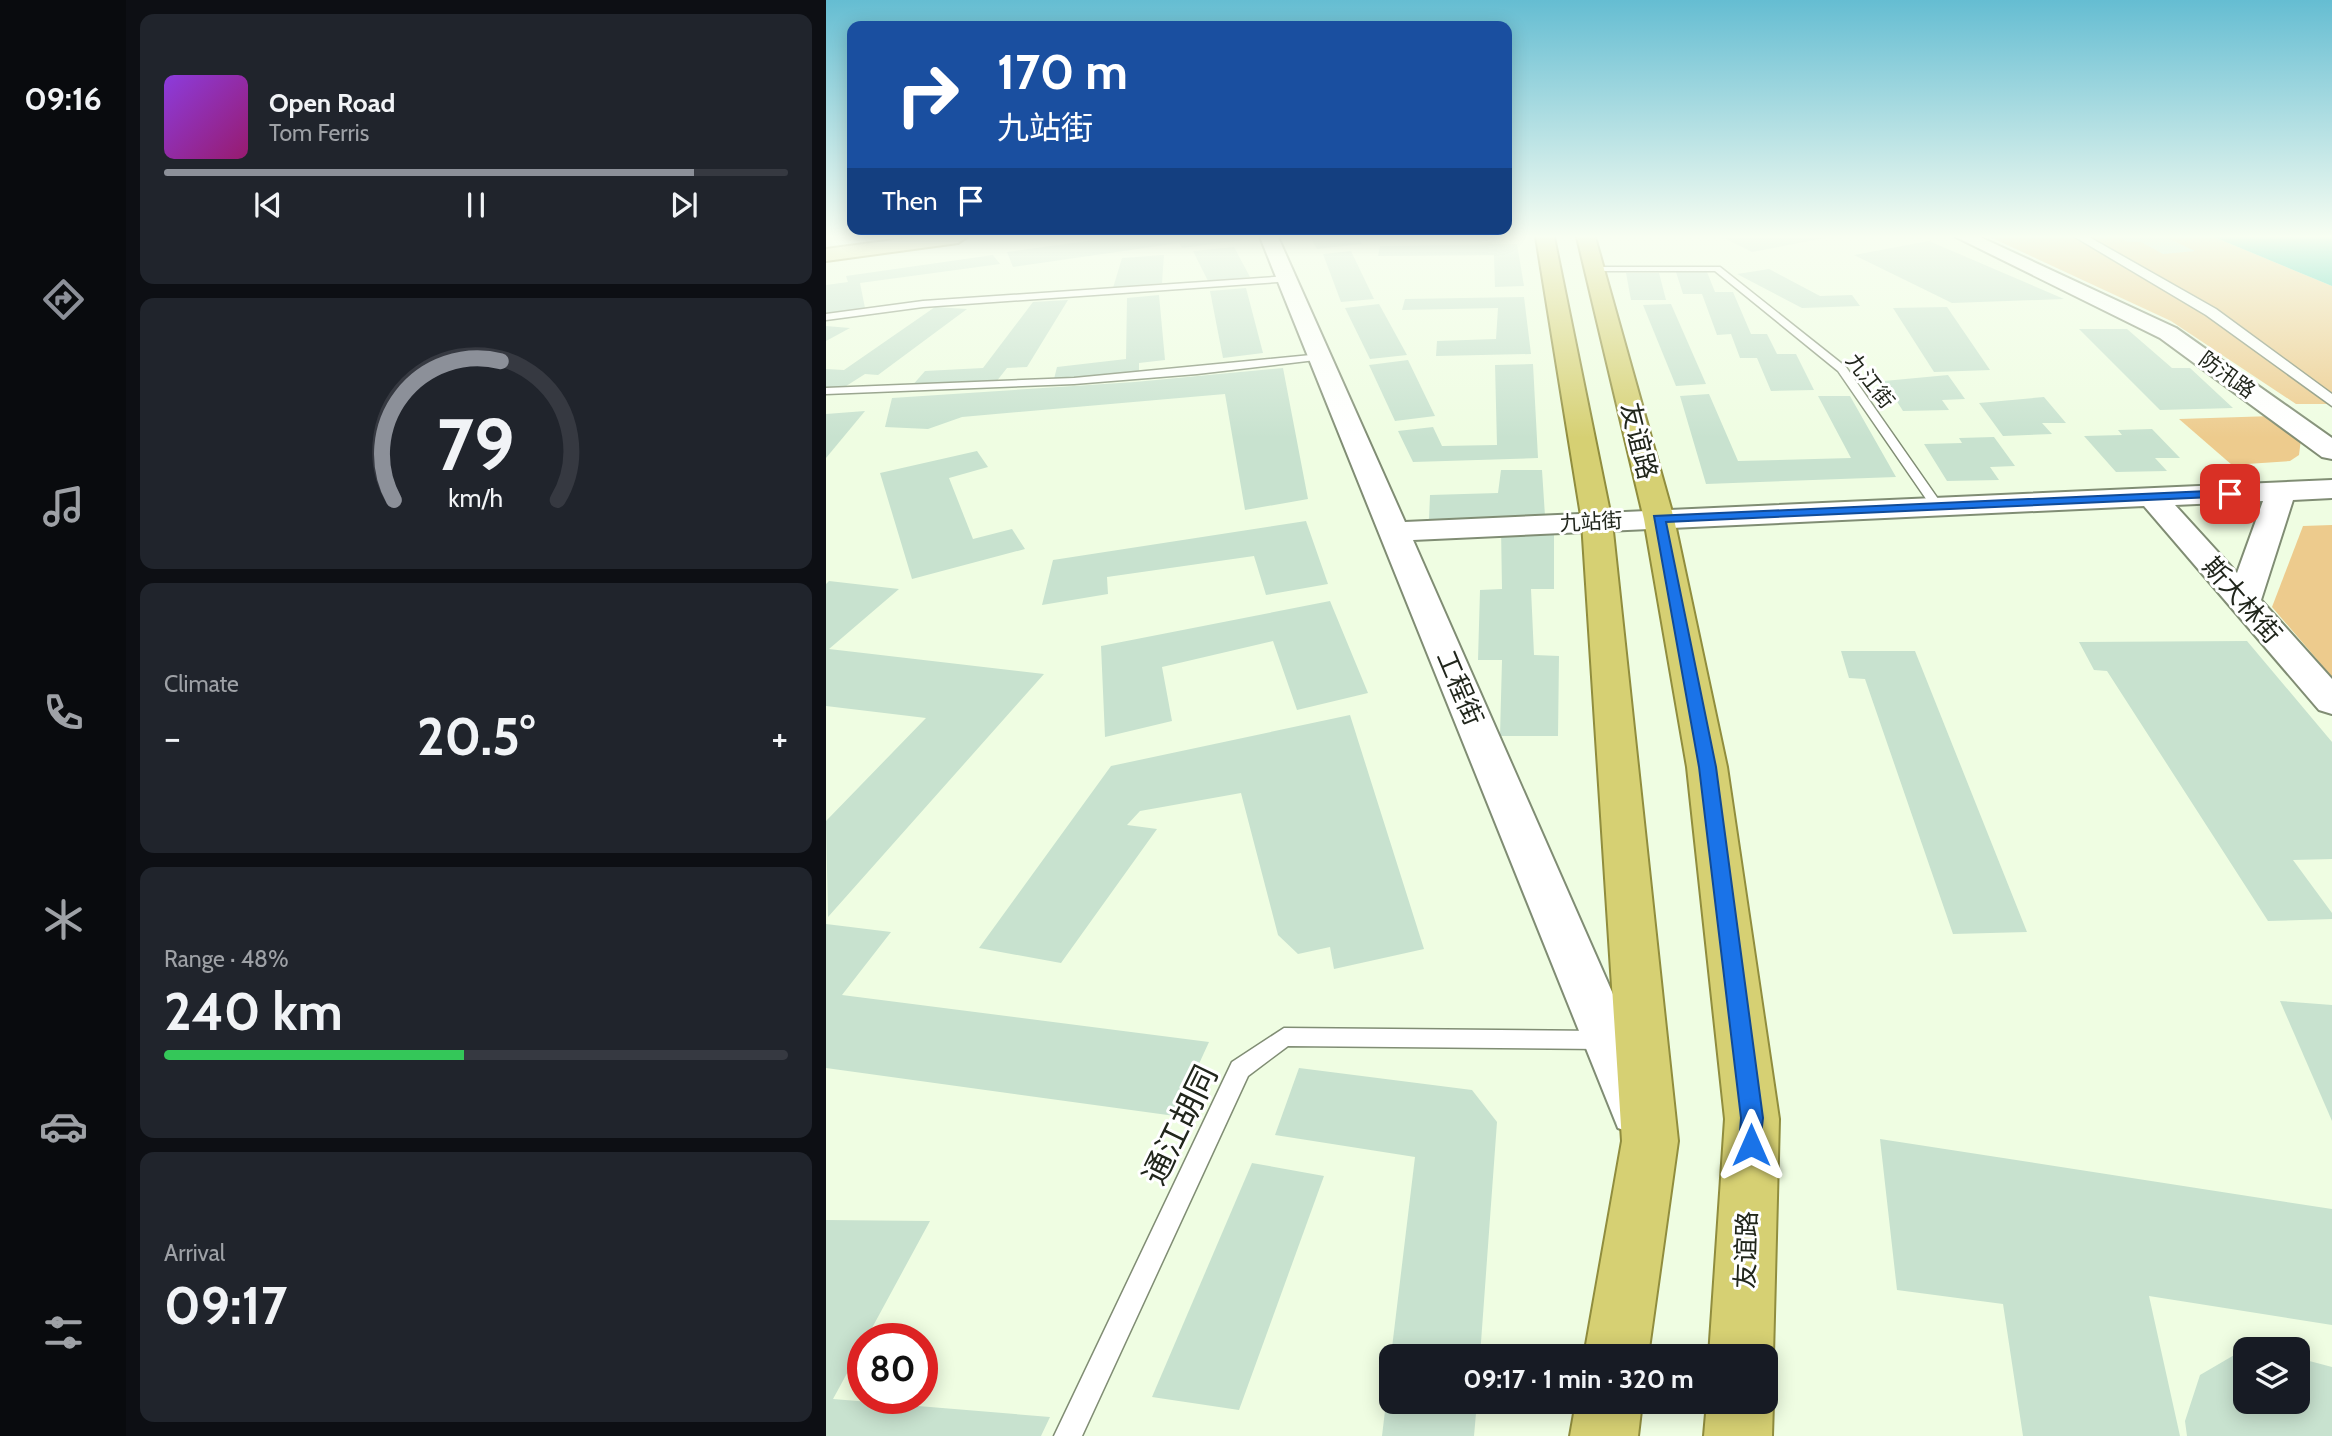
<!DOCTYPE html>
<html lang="en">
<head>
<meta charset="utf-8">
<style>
	:root { --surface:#171b24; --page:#20242c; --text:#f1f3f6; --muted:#9ea1a6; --line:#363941; --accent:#8c9099 }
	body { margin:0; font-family:Cabin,"Noto Sans SC",sans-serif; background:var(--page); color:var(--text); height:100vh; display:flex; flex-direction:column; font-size:26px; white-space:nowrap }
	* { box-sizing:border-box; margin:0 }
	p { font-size:23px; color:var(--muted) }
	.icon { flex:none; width:38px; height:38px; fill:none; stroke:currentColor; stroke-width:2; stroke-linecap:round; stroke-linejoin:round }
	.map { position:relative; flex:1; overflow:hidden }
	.panel { display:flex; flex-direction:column; gap:14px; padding:14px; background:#0d0f14; width:700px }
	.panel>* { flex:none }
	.guide { position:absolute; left:21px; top:21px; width:665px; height:214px; border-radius:14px; box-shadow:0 4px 18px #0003; background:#1a4fa0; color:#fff; overflow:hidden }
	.controls { position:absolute; left:1407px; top:1337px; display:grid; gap:14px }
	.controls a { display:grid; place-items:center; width:77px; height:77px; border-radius:14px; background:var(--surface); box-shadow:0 4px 18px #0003; font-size:35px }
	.speed { position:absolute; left:21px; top:1323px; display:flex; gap:14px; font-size:35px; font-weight:700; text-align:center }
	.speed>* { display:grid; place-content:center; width:91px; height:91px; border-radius:50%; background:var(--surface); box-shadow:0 4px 18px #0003; line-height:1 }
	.speed .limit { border:10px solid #d22; background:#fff; color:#111 }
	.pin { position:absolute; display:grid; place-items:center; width:60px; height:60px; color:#fff; margin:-30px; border-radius:14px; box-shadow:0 4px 10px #0006 }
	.me { position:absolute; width:77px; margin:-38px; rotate:0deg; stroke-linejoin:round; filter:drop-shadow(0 0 5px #0008) }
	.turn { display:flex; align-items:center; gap:24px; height:147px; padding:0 35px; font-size:32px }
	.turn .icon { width:91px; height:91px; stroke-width:2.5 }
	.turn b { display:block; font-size:49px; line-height:60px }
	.then { display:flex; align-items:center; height:66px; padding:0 35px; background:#0003; gap:14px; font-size:26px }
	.big { font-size:52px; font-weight:800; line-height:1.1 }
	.panel .widget { flex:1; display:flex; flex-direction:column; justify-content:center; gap:10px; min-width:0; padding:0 24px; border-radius:14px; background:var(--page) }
	.panel .dial { align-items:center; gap:0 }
	.dial svg { height:182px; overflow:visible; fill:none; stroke:var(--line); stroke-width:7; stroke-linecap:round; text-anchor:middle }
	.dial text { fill:var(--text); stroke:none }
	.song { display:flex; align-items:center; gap:21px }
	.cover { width:84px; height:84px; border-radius:10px; background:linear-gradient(135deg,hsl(270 70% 55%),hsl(320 70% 35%)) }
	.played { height:7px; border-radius:4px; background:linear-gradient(90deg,var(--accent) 85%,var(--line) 85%) }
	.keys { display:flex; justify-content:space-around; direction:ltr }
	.heat { display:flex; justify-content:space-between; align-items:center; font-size:38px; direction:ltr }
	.charge { height:10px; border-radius:5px; background:linear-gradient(90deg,#34c759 48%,var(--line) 0) }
	.trip { position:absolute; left:553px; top:1344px; width:399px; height:70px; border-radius:14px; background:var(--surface); box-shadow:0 4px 18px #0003; font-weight:800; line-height:70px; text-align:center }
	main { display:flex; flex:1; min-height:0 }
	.dock { display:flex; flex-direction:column; width:126px; justify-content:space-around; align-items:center; background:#090b0e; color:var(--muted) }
	.dock .icon { width:49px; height:49px }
	.dock .selected { color:var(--accent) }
	.dock b { font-size:32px; color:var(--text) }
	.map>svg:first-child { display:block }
	.green { fill:#edcb8d }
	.water { fill:#40cbb1 }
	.building { fill:#c8e2cf }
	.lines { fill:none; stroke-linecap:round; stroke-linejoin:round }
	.service-casing { stroke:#808d74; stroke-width:3 }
	.pedestrian-casing { stroke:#808d74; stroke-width:3 }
	.tertiary-casing { stroke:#808d74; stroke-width:4 }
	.primary-casing { stroke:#908d3e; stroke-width:4 }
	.trunk-casing { stroke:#908d3e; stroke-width:4 }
	.service { fill:#fff; fill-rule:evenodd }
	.pedestrian { fill:#fff; fill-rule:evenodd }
	.tertiary { fill:#fff; fill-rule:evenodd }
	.primary { fill:#e0dc96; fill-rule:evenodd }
	.trunk { fill:#d6d073; fill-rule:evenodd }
	.route { fill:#1a73e8; stroke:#114b97; stroke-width:2 }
	.labels { text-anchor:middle; stroke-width:6; stroke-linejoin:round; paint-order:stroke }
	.far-street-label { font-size:21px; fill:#21261c; stroke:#fff }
	.street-label { font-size:26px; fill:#21261c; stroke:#fff }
	.near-street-label { font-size:32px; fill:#21261c; stroke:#fff }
</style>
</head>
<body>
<main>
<nav class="dock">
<b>09:16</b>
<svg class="icon selected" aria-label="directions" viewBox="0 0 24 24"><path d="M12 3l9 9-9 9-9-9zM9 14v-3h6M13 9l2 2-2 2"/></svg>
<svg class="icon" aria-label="music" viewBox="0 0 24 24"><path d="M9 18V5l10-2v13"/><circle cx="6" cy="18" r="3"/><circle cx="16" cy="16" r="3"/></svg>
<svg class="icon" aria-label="phone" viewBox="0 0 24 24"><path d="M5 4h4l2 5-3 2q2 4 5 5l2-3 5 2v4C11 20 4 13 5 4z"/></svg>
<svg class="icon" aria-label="climate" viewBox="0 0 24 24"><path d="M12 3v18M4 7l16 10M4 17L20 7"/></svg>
<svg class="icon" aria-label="car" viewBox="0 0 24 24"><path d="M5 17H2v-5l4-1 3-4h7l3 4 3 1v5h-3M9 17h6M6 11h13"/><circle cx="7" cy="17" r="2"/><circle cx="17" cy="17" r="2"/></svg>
<svg class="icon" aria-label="filters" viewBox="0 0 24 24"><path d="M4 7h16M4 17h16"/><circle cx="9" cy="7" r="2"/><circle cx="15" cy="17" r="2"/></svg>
</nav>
<section class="panel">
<div class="widget">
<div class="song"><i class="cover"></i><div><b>Open Road</b><p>Tom Ferris</p></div></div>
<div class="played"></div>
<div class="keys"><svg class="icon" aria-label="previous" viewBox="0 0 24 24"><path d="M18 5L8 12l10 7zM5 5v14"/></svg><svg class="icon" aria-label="pause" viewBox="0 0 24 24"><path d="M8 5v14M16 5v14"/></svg><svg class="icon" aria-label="next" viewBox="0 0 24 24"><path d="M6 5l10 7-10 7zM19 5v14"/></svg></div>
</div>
<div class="widget dial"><svg viewBox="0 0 100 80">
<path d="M14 69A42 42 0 1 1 86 69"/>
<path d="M14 69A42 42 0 0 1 61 8" stroke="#8c9099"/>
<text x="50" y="56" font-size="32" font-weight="700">79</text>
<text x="50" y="72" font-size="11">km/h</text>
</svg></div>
<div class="widget"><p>Climate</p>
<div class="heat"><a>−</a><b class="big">20.5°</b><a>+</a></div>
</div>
<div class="widget"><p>Range · 48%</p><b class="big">240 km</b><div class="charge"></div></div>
<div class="widget"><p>Arrival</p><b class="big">09:17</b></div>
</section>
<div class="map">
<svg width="1506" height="1436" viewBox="0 0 1506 1436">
	<rect width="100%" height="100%" fill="#effde2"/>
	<g class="green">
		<path d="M 1164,237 L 1388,237 L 1506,286 L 1506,404 L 1470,404 L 1345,321 Z"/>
		<path d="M 1447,416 L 1475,439 L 1473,455 L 1464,461 L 1406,465 L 1353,419 Z"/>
		<path d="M 1506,525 L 1506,677 L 1446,607 L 1477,526 Z"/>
	</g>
	<path class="water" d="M 1388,237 L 1506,237 L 1506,286 Z"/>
	<g class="building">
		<path d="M 290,237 L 415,237 L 417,240 L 356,248 L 353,243 L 187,267 L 181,252 Z"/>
		<path d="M 484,237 L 532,237 L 536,244 L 491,249 Z"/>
		<path d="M 896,237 L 999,237 L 999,238 L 926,252 Z"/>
		<path d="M 1339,237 L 1369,251 L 1337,254 L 1315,242 L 1302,242 L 1295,238 Z"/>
		<path d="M 1103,241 L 1238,299 L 1126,303 L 1028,255 Z"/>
		<path d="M 691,244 L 698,286 L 669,287 L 668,255 L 552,256 L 554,246 Z"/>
		<path d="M 408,247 L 424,277 L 383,283 L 367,251 Z"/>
		<path d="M 525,251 L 548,299 L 515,302 L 497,254 Z"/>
		<path d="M 167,255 L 174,264 L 34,283 L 39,308 L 0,314 L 0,285 L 22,282 L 20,276 Z"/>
		<path d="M 338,255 L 336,283 L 287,288 L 296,258 Z"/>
		<path d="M 943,269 L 994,296 L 1026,295 L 1034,306 L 976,308 L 911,274 Z"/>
		<path d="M 850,272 L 881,272 L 889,292 L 907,292 L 925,334 L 941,334 L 951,354 L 970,354 L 988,390 L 945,391 L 931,358 L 914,358 L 905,334 L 891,335 L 876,294 L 857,294 Z"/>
		<path d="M 800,273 L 833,273 L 840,300 L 805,300 Z"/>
		<path d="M 420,288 L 437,353 L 397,358 L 384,291 Z"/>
		<path d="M 333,295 L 339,360 L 313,363 L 313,372 L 227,383 L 231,367 L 300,359 L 301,298 Z"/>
		<path d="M 698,297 L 705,354 L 610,356 L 611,341 L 670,339 L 672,308 L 576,310 L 579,299 Z"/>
		<path d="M 242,300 L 201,367 L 181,368 L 170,382 L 85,387 L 99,371 L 157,368 L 207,302 Z"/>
		<path d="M 553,304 L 581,355 L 544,359 L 519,308 Z"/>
		<path d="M 845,304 L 880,384 L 850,386 L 817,305 Z"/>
		<path d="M 109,307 L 141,309 L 52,375 L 39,374 L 17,388 L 0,387 L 0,369 L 18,370 Z"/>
		<path d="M 1121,307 L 1164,370 L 1108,372 L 1067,308 Z"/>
		<path d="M 0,326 L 24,328 L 0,341 Z"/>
		<path d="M 1253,329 L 1301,329 L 1346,368 L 1364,368 L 1407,408 L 1334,410 Z"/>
		<path d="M 582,360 L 609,416 L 569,421 L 543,365 Z"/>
		<path d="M 707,364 L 712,458 L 587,462 L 572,431 L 607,427 L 616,446 L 671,445 L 669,365 Z"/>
		<path d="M 457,368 L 482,499 L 419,510 L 399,394 L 136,417 L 102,429 L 59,427 L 66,398 L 309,382 Z"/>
		<path d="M 1122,375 L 1139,399 L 1116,400 L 1123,410 L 1077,411 L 1058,381 Z"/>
		<path d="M 883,394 L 912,461 L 1025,458 L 992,396 L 1024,396 L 1070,477 L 880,484 L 854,396 Z"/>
		<path d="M 1218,397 L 1240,423 L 1216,423 L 1226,434 L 1177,436 L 1153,403 Z"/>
		<path d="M 39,411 L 0,458 L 0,414 Z"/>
		<path d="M 1326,429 L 1354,458 L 1329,458 L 1341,471 L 1290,472 L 1258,436 L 1296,435 L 1292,430 Z"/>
		<path d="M 1168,437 L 1189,466 L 1164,467 L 1173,480 L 1121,481 L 1098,444 L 1136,443 L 1133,438 Z"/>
		<path d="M 151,451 L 162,467 L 123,478 L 147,539 L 186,529 L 199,549 L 86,579 L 54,473 Z"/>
		<path d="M 675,470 L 716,470 L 719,516 L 603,520 L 604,495 L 672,493 Z"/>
		<path d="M 480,521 L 502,584 L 440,595 L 428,556 L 281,577 L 282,594 L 216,605 L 227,560 Z"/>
		<path d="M 728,525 L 728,589 L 705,589 L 708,655 L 733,656 L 732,736 L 674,736 L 676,660 L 652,660 L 654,590 L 676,589 L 675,528 Z"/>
		<path d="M 3,581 L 73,589 L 3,649 L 218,674 L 2,917 L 0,821 L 100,718 L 0,706 L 0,584 Z"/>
		<path d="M 504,601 L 542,693 L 471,710 L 447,641 L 336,667 L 346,721 L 279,737 L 275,646 Z"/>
		<path d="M 1421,641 L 1506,742 L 1506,859 L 1467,860 L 1506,913 L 1506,919 L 1442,921 L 1281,671 L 1268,670 L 1253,642 Z"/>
		<path d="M 1015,651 L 1089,651 L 1201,932 L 1127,934 L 1039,679 L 1023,678 Z"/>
		<path d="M 524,715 L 598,949 L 508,969 L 504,947 L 472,954 L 452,935 L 415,793 L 314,811 L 301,825 L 331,829 L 235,963 L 153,948 L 285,766 Z"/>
		<path d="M 0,924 L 65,932 L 16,995 L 383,1042 L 349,1116 L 0,1068 Z"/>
		<path d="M 1454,1001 L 1506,1005 L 1506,1121 Z"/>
		<path d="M 473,1068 L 646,1090 L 671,1122 L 654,1356 L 565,1356 L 589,1157 L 449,1135 Z"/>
		<path d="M 1054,1139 L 1506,1209 L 1506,1325 L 1323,1296 L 1354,1436 L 1197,1436 L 1177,1304 L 1071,1290 Z"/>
		<path d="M 426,1163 L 498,1176 L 413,1410 L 326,1397 Z"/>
		<path d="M 0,1220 L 104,1221 L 40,1339 L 37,1339 L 37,1344 L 7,1399 L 224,1417 L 215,1436 L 0,1436 Z"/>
		<path d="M 1410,1354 L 1419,1354 L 1419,1402 L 1472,1402 L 1472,1358 L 1506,1367 L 1506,1436 L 1361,1436 L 1359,1421 L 1374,1375 Z"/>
		<path d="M 564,1369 L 565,1402 L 651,1402 L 648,1436 L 556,1436 Z"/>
	</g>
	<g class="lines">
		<defs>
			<g id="service">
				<path d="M 766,267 L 894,267 L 1020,367 L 1117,506 L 1111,510 L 1107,509 L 1012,371 L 889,271 L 769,271 L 765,269 Z"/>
				<path d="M 463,276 L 467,279 L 466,281 L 97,307 L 0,320 L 0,314 L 97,301 Z"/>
				<path d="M 495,354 L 498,355 L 498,359 L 371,374 L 248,384 L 0,394 L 0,388 L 248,378 Z"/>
				<path d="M 458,1028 L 775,1031 L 782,1034 L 786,1040 L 782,1046 L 775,1049 L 462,1046 L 422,1076 L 256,1436 L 228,1436 L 406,1062 Z"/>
			</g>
			<path id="pedestrian" d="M 1249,237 L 1263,237 L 1390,309 L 1506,394 L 1506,406 L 1380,315 Z"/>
			<g id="tertiary">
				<path d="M 434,237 L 452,237 L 579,522 L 1506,480 L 1506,498 L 1467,500 L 1435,600 L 1506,679 L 1506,714 L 1493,710 L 1318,506 L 587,540 L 838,1110 L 830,1128 L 811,1135 L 792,1128 ZM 1437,501 L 1411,573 L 1349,505 Z"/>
				<path d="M 1130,237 L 1154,237 L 1350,328 L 1506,438 L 1506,459 L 1496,457 L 1334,338 Z"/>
			</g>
			<path id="primary" d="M 90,237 L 141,237 L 132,243 L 0,261 L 0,249 Z"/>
			<g id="trunk">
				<path d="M 710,237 L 728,237 L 786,522 L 852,1141 L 822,1356 L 758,1356 L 796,1141 L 756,522 Z"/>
				<path d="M 751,237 L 769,237 L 848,519 L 901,767 L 953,1119 L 947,1356 L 940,1374 L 940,1356 L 883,1356 L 899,1119 L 861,767 L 818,519 Z"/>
				<path d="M 940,1384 L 947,1402 L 946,1436 L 878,1436 L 881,1402 L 940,1402 Z"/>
				<path d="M 750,1402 L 816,1402 L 812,1436 L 744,1436 Z"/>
			</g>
		</defs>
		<use href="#service" class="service-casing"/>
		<use href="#pedestrian" class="pedestrian-casing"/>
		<use href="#tertiary" class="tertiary-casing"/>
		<use href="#primary" class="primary-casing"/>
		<use href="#trunk" class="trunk-casing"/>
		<use href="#service" class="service"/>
		<use href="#pedestrian" class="pedestrian"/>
		<use href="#tertiary" class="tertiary"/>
		<use href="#primary" class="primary"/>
		<use href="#trunk" class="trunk"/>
	</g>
	<linearGradient id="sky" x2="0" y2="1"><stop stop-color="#65bdd2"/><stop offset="0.54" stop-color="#f8fef2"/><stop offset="1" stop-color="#f8fef2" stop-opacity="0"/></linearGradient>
	<rect width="1506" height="438" fill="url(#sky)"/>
	<path class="route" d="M 1404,490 L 1408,491 L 1408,496 L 840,522 L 890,767 L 937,1118 L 933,1152 L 925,1156 L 917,1152 L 913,1145 L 915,1118 L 873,767 L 828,516 Z"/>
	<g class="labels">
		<g class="far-street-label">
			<text transform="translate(1401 375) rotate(36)" y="7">防汛路</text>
			<text transform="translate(1044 381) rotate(52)" y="7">九江街</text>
			<text transform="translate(765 522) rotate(-3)" y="7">九站街</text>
		</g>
		<g class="street-label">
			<text transform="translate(813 441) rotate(76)" y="9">友谊路</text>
			<text transform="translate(1416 600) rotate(49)" y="9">斯大林街</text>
			<text transform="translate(634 688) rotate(67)" y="9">工程街</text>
			<text transform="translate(920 1250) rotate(-88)" y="9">友谊路</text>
		</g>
		<g class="near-street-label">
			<text transform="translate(354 1125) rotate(-64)" y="11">通江胡同</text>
		</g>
	</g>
</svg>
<div class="controls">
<a><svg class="icon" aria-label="layers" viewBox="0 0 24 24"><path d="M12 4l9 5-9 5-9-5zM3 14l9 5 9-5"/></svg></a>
</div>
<div class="speed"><div class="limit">80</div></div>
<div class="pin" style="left:1404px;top:494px;background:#d93025"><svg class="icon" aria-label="arrive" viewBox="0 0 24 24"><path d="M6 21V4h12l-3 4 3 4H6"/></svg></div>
<svg class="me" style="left:925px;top:1145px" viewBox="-20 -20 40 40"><path d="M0-17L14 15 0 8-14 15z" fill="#1a73e8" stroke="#fff" stroke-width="4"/></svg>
<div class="trip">09:17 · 1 min · 320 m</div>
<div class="guide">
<div class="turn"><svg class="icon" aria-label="right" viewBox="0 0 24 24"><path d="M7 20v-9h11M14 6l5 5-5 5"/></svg><div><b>170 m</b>九站街</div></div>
<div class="then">Then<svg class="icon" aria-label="arrive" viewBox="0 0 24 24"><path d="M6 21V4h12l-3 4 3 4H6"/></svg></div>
</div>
</div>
</main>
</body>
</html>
